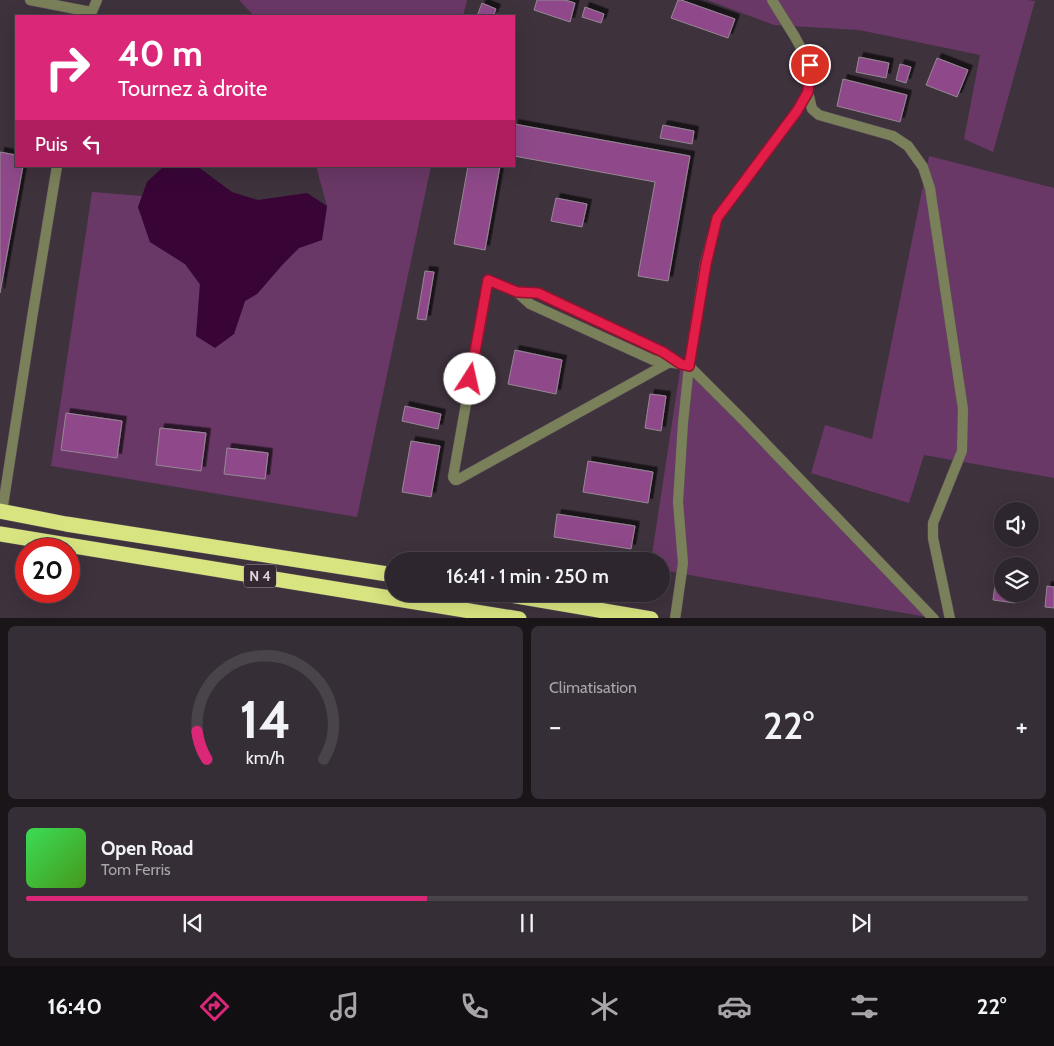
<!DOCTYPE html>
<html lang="fr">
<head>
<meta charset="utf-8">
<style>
	:root { --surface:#2e262e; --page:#362e36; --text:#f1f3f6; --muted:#a7a5aa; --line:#49434a; --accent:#db2777 }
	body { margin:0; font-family:Cabin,sans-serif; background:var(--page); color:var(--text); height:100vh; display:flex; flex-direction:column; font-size:19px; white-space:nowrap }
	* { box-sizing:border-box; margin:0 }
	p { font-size:16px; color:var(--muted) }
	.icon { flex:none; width:28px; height:28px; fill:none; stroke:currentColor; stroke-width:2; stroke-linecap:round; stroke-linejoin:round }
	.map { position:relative; height:618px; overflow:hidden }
	.details { display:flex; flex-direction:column; gap:8px; padding:8px; background:#191519; flex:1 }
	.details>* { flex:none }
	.hud { position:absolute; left:15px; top:15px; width:500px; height:152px; border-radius:0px; box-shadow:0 5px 20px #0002,0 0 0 1px var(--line); background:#db2777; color:#fff; overflow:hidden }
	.tools { position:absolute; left:994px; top:502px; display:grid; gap:10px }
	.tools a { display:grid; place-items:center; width:45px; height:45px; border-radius:50%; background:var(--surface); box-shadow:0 5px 20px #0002,0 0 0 1px var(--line); font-size:25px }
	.speed { position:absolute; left:15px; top:538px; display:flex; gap:10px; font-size:25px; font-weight:700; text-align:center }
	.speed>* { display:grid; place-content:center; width:65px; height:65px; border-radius:50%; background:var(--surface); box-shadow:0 5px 20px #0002,0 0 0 1px var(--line); line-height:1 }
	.speed .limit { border:8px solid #d22; background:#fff; color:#111 }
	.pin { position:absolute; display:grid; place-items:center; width:42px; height:42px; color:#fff; margin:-21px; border:2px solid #fff; border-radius:50%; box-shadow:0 1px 5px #0007 }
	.me { position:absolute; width:55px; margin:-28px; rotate:10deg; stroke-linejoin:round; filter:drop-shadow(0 0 4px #0008) }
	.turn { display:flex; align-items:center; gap:18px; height:105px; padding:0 20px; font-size:22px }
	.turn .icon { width:65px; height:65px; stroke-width:2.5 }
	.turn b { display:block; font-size:35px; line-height:42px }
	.then { display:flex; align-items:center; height:48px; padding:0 20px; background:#0003; gap:10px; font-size:19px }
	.big { font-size:38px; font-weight:600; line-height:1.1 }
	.details .card { flex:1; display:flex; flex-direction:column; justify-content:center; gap:8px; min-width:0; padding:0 18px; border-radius:8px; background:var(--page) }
	.details .dial { align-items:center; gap:0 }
	.dial svg { height:130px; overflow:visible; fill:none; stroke:var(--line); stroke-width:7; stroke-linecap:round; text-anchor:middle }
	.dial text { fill:var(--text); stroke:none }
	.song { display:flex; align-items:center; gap:15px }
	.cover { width:60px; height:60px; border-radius:8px; background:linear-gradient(135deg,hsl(130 70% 55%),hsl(100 70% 35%)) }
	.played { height:5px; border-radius:2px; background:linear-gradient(90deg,var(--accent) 40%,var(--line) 40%) }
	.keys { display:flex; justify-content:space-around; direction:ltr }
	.heat { display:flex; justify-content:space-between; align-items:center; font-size:28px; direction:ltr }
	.details .tiles { flex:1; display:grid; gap:8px; grid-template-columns:1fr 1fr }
	.card:last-child { grid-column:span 2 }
	.trip { position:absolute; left:385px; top:552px; width:285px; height:50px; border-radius:25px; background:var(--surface); box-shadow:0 5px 20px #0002,0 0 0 1px var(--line); font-weight:600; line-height:50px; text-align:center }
	.tabs { display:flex; height:80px; justify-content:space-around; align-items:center; background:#120f12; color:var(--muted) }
	.tabs .icon { width:35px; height:35px }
	.tabs .current { color:var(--accent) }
	.tabs b { font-size:22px; color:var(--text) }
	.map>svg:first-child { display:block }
	.green { fill:#6a3866 }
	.water { fill:#390537 }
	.building { fill:#8f498a; stroke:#968894; filter:url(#shadow) }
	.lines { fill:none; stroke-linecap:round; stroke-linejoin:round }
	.lane-casing { stroke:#5a4f59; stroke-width:11 }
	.street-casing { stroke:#5a4f59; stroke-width:11 }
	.highway-casing { stroke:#5a4f59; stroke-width:16 }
	.lane { stroke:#7a8059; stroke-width:10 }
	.street { stroke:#7a8059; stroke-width:10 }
	.highway { stroke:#d8e47f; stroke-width:15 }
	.route-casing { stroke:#92132f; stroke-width:12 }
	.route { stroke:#e11d48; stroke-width:9 }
	.labels { text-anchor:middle; stroke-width:5; stroke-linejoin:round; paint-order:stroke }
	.shield { fill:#342833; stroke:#aaa0a9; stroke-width:1 }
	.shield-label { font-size:14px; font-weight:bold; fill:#dcd4db }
</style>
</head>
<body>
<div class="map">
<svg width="1054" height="619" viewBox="0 0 1054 619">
	<defs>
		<filter id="shadow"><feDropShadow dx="4.5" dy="-4.5" stdDeviation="0" flood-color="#0009"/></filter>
	</defs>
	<rect width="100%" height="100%" fill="#3e323d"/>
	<g class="green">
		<path d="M 239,0 L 467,0 L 463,16 L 254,16 Z"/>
		<path d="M 707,0 L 1027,0 L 1035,1 L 993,152 L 964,139 L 980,55 L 859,30 L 774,25 Z"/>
		<path d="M 929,156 L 1054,188 L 1054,478 L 924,455 L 909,503 L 811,473 L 825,425 L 872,439 Z"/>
		<path d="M 316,166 L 431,166 L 357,517 L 51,466 L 92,192 L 142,196 L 138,207 L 150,242 L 185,264 L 200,285 L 196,336 L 234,334 L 245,301 L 257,294 L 283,264 L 299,248 L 322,240 L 327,206 Z"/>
		<path d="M 681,364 L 689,366 L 932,618 L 661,570 L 661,561 L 651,561 Z"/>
	</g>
	<path class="water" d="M 164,166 L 197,166 L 232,192 L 258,200 L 307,193 L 327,206 L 322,240 L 299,248 L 283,264 L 257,294 L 245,301 L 234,334 L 215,348 L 196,336 L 200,284 L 185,264 L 150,242 L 138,207 L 147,182 Z"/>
	<g class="building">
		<path d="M 537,0 L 565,0 L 575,3 L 570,22 L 534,10 Z"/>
		<path d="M 678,0 L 681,0 L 735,19 L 728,38 L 671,18 Z"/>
		<path d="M 482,3 L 496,9 L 493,16 L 477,16 Z"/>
		<path d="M 585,7 L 604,14 L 601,23 L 582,17 Z"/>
		<path d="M 859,57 L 889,63 L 886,78 L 856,72 Z"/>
		<path d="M 937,58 L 968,70 L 957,97 L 926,85 Z"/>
		<path d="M 900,64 L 911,67 L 906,83 L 896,80 Z"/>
		<path d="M 843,79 L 907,95 L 900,122 L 837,106 Z"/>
		<path d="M 514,124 L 690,156 L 668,281 L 638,276 L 655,182 L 514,156 Z"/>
		<path d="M 663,125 L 694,131 L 692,144 L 660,138 Z"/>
		<path d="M 0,152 L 16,155 L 16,166 L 23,166 L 0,293 Z"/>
		<path d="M 468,166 L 500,166 L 485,250 L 454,244 Z"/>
		<path d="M 556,198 L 587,204 L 582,227 L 551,221 Z"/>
		<path d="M 425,271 L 434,272 L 426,320 L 417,319 Z"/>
		<path d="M 515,350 L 562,360 L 556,394 L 508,384 Z"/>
		<path d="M 650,394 L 666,396 L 661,431 L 645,428 Z"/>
		<path d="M 405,406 L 441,414 L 438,429 L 402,421 Z"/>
		<path d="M 66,413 L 122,421 L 117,458 L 61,450 Z"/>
		<path d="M 160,428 L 206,433 L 201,471 L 156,465 Z"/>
		<path d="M 411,441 L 440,446 L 431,497 L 402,492 Z"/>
		<path d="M 227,448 L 268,453 L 265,479 L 224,474 Z"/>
		<path d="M 588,461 L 653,472 L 648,503 L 583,492 Z"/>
		<path d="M 557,514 L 635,526 L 631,549 L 554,537 Z"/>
		<path d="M 996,578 L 1002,578 L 1002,594 L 1016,594 L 1015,603 L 993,600 Z"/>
		<path d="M 1047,586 L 1054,587 L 1054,608 L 1045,607 Z"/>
	</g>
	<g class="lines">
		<defs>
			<g id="lane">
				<path d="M 30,0 L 91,12"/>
				<path d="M 517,292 L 538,293 L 663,352 L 677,362"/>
				<path d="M 670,362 L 457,480 L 455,480 L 453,477 L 488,280 L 517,292 L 530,304 L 653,360 C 665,362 677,363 689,366"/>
			</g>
			<g id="street">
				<path d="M 90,16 L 97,0"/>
				<path d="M 808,92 L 812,109 L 819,115 L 893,136 L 908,146 L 923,167 L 930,188 L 963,409 L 962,451 L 933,523 L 933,538 L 950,619"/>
				<path d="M 689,366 L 744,421 L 934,619"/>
				<path d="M 2,512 L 32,318 L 57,166"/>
				<path d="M 675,619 L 683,563 L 678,502 L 683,423 L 689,366 L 705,264 L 717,218 L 797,111 L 808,92 L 810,65 L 795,37 L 772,0"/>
			</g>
			<g id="highway">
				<path d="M 0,511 L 66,524 L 394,575"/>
				<path d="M 0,534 L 519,619"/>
				<path d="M 504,594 L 651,619"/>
			</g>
		</defs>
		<use href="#lane" class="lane-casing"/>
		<use href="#street" class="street-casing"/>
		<use href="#highway" class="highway-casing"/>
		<use href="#lane" class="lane"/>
		<use href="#street" class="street"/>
		<use href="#highway" class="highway"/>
	</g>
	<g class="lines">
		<defs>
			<path id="route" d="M 470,379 L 488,280 L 517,292 L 538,293 L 663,352 L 681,364 L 689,366 L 706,264 L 717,218 L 797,111 L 808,92 L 810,65"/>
		</defs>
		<use href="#route" class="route-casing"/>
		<use href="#route" class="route"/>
	</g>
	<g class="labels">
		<rect class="shield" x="244" y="564.5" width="32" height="23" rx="4"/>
		<g class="shield-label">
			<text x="260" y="581">N 4</text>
		</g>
	</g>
</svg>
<div class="tools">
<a><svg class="icon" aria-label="sound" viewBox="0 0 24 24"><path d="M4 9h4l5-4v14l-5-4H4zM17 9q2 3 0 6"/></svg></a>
<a><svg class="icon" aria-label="layers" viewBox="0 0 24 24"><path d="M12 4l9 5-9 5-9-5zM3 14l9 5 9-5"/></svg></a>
</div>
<div class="speed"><div class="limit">20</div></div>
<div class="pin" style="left:810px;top:65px;background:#d93025"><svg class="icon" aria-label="arrive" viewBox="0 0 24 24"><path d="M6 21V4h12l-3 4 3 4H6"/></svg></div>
<svg class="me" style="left:470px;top:379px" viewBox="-20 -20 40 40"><circle r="19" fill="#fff"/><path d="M0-13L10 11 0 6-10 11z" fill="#e11d48"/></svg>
<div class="trip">16:41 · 1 min · 250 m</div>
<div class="hud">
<div class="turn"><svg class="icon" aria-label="right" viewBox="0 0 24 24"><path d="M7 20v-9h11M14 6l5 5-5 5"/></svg><div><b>40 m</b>Tournez à droite</div></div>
<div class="then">Puis<svg class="icon" aria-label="left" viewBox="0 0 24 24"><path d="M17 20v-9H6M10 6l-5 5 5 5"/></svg></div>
</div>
</div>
<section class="details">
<div class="tiles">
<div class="card dial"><svg viewBox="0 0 100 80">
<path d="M14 69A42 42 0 1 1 86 69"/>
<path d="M14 69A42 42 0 0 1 8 52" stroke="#db2777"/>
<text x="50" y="56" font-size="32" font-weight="700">14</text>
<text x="50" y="72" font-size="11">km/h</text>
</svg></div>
<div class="card"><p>Climatisation</p>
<div class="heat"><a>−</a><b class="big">22°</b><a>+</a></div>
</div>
<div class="card">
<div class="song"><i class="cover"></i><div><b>Open Road</b><p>Tom Ferris</p></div></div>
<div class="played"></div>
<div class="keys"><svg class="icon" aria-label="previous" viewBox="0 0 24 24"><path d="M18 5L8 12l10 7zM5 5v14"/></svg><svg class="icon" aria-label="pause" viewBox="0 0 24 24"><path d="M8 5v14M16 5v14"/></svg><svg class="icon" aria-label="next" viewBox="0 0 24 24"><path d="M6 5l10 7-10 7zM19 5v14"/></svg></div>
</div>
</div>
</section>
<nav class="tabs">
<b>16:40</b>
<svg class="icon current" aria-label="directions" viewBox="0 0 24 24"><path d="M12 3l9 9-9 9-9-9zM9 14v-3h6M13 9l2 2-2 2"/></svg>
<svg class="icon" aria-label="music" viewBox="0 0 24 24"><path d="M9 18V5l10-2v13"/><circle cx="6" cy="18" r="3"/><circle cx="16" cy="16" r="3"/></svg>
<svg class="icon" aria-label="phone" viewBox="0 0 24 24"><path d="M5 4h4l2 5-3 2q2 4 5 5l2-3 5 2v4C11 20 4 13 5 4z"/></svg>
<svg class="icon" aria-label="climate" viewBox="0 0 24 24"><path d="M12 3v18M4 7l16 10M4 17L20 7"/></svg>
<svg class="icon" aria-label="car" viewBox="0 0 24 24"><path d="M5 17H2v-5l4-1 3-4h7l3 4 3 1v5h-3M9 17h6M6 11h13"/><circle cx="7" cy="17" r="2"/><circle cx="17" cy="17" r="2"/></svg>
<svg class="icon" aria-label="filters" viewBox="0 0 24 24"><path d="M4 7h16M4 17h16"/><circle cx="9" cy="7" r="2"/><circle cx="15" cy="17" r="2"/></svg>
<b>22°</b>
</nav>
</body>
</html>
